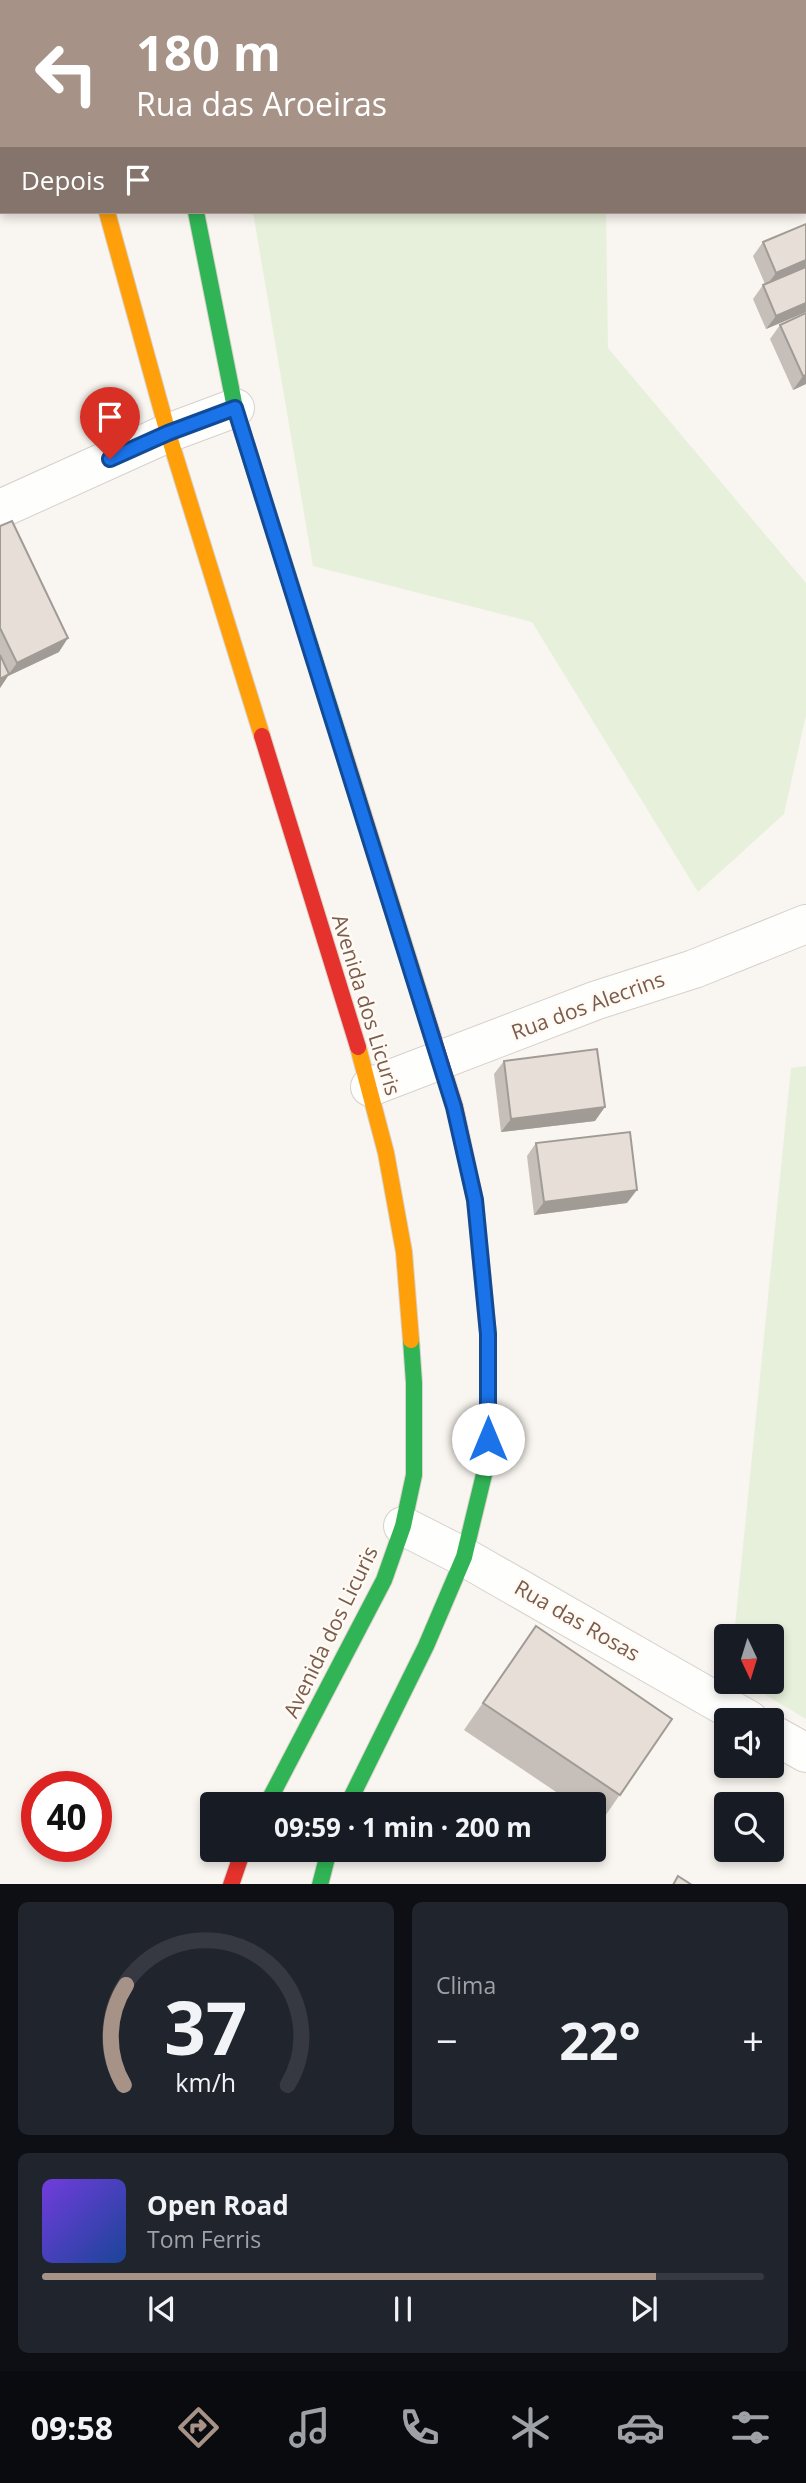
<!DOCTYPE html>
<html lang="pt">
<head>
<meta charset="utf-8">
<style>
	:root { --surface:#171b24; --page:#20242c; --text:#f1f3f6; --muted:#9ea1a6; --line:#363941; --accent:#a69286 }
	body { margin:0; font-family:"Open Sans",sans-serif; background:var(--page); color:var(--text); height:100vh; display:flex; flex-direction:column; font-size:26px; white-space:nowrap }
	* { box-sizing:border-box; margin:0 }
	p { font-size:23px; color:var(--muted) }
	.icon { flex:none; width:38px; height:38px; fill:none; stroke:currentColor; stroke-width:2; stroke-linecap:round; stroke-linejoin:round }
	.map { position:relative; height:1884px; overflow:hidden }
	.panel { display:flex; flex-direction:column; gap:18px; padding:18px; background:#0d0f14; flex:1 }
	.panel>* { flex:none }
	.top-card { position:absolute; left:0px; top:0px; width:807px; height:214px; box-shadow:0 4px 10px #0003; background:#a69286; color:#fff; overflow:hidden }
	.needle { width:46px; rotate:176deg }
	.buttons { position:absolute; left:714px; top:1624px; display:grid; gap:14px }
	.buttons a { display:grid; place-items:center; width:70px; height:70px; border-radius:7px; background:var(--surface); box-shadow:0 4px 10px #0003; font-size:35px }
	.speed { position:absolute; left:21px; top:1771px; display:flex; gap:14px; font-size:35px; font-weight:700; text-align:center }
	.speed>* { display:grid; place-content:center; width:91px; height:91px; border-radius:50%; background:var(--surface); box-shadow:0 4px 10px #0003; line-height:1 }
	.speed .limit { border:10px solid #d22; background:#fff; color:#111 }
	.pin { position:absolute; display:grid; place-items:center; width:60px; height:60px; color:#fff; margin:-72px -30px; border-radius:50% 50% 50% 0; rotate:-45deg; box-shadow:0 0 7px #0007 }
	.pin .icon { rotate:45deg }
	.me { position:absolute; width:77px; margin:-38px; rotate:0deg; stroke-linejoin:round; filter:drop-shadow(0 0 5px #0008) }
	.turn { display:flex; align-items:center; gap:24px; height:147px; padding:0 21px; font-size:32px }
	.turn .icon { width:91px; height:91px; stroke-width:2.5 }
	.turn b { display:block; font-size:49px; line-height:60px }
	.then { display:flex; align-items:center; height:66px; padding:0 21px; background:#0003; gap:14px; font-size:26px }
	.big { font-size:52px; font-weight:700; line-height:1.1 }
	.panel .widget { flex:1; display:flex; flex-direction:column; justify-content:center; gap:10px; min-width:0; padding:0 24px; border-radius:10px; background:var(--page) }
	.panel .dial { align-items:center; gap:0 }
	.dial svg { height:182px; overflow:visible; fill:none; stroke:var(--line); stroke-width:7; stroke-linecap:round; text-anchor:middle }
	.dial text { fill:var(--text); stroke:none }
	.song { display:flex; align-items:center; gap:21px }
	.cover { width:84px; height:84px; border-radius:10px; background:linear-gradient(135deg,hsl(260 70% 55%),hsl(220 70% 35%)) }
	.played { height:7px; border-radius:4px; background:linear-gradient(90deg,var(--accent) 85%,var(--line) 85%) }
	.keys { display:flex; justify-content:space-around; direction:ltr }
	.heat { display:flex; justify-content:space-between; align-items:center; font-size:38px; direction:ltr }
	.panel .tiles { flex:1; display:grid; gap:18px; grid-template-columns:1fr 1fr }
	.widget:last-child { grid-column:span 2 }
	.trip { position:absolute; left:200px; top:1792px; width:406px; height:70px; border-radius:7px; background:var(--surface); box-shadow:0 4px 10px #0003; font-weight:700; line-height:70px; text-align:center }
	.tabs { display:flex; height:112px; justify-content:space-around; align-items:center; background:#090b0e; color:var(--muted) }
	.tabs .icon { width:49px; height:49px }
	.tabs .on { color:var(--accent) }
	.tabs b { font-size:32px; color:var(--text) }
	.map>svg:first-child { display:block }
	.green { fill:#e7f0db }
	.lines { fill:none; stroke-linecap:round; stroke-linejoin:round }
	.street-casing { stroke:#d7d1cb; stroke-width:40 }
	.fast-casing { stroke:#d9d2cb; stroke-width:18 }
	.slow-casing { stroke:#d9d2cb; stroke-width:18 }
	.jam-casing { stroke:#d9d2cb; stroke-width:18 }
	.street { stroke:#fefefd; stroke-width:38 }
	.fast { stroke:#30b455; stroke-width:16 }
	.slow { stroke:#ff9f0a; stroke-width:16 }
	.jam { stroke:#e5322d; stroke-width:16 }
	.wall { fill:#c6bfb9 }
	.shaded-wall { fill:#a19b96 }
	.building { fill:#e6ded7; stroke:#a19b96; stroke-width:2 }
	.route-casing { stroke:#114b97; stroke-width:18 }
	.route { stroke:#1a73e8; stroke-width:12 }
	.labels { text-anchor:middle; stroke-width:5; stroke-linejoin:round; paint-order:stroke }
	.street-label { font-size:21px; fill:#7a5c4d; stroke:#fffaf3 }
</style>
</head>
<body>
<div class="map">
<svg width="806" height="1885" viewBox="0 0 806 1885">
	<rect width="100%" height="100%" fill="#f9f5f0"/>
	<g class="green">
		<path d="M 216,0 L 604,0 L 604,2 L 217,2 Z"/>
		<path d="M 253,212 L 606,212 L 608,348 L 806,583 L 806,715 L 784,814 L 698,892 L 532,622 L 313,566 Z"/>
		<path d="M 806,1066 L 806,1719 L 744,1682 L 772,1682 L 772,1636 L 734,1636 L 791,1068 Z"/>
	</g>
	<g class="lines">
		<defs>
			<g id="street">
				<path d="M 0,509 L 168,433 L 235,408"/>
				<path d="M 370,1087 L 597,1000 L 694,969 L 806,924"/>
				<path d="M 403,1526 L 464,1557 L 749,1720"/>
				<path d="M 772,1734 L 806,1753"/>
			</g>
			<g id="fast">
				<path d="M 82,0 L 82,2"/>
				<path d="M 173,0 L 173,2"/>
				<path d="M 196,212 L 235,408 L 342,746"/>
				<path d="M 267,1804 L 384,1580 L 403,1526 L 414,1475 L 414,1383 L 411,1340"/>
				<path d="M 348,1804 L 426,1646 L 464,1557 L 488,1458"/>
				<path d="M 320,1885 L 329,1850"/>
			</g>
			<g id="slow">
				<path d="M 107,212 L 168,433 L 262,736"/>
				<path d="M 342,746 L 424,1008"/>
				<path d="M 358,1047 L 386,1153 L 404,1252 L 411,1340"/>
			</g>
			<g id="jam">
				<path d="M 262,736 L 358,1047"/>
				<path d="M 424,1008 L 455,1107 L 475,1200 L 488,1334 L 488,1458"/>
				<path d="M 231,1885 L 243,1850"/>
			</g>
		</defs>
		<use href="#street" class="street-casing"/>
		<use href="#fast" class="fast-casing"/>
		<use href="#slow" class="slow-casing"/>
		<use href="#jam" class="jam-casing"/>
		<use href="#street" class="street"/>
		<use href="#fast" class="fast"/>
		<use href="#slow" class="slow"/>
		<use href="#jam" class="jam"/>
	</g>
	<g class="wall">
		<path d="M 763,242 L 806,312 L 766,329 L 753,299 L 763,285 L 765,284 L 753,256 Z"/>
		<path d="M 780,325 L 806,384 L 793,390 L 770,339 Z"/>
		<path d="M 0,526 L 59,652 L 8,676 L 0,688 Z"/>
		<path d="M 504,1061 L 595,1121 L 501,1132 L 494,1074 Z"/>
		<path d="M 536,1143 L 627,1203 L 534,1215 L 527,1156 Z"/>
		<path d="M 536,1626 L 672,1719 L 601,1822 L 593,1818 L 593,1804 L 574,1804 L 464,1730 Z"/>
	</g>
	<g class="shaded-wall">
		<path d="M 0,0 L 21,0 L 20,2 L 0,3 Z"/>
		<rect x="0" y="69" width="2" height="13"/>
		<path d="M 806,260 L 806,269 L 766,286 L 776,273 Z"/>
		<path d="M 806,303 L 806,312 L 766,329 L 776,316 Z"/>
		<path d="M 806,375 L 806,384 L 793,390 L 803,376 Z"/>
		<path d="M 68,638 L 59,652 L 8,676 L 0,688 L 0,679 L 8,675 L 17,663 Z"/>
		<path d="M 605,1107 L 595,1121 L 501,1132 L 511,1119 Z"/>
		<path d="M 637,1190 L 627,1203 L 534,1215 L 544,1202 Z"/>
	</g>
	<g class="building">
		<rect x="0" y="12" width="2" height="57"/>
		<rect x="805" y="31" width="1" height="33"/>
		<rect x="805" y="68" width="1" height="32"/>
		<rect x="805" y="104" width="1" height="33"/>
		<rect x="805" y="142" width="1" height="33"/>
		<path d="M 806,224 L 806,260 L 776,273 L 763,242 Z"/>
		<path d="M 806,267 L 806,303 L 776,316 L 763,285 Z"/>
		<path d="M 806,313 L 806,375 L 803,376 L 780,325 Z"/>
		<path d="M 12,521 L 68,638 L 17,663 L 0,628 L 0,526 Z"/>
		<path d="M 0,655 L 9,674 L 0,679 Z"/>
		<path d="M 597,1049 L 605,1107 L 511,1119 L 504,1061 Z"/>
		<path d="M 630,1132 L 637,1190 L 544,1202 L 536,1143 Z"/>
		<path d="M 536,1626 L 672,1719 L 620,1795 L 483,1703 Z"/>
		<path d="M 678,1876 L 692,1885 L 673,1885 Z"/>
	</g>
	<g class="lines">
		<defs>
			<path id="route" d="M 110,459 L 168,433 L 235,408 L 454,1107 L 475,1200 L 488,1334 L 488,1439"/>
		</defs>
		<use href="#route" class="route-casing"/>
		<use href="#route" class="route"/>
	</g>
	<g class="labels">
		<g class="street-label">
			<text transform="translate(366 1005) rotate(73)" y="7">Avenida dos Licuris</text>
			<text transform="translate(588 1006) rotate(-20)" y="7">Rua dos Alecrins</text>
			<text transform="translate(577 1621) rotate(30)" y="7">Rua das Rosas</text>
			<text transform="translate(331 1632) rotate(-64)" y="7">Avenida dos Licuris</text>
		</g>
	</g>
</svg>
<div class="buttons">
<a><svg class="needle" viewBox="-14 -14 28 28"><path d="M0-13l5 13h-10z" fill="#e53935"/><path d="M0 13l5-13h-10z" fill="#9ea1a6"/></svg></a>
<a><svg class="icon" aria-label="sound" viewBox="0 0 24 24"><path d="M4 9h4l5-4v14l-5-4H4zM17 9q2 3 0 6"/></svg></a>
<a><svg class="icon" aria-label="search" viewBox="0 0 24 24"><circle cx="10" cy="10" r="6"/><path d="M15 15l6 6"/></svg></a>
</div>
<div class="speed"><div class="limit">40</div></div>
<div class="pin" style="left:110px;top:459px;background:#d93025"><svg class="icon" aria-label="arrive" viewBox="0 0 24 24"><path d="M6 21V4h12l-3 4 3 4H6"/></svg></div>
<svg class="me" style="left:488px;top:1439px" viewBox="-20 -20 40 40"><circle r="19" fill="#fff"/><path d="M0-13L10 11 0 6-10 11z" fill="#1a73e8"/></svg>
<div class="trip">09:59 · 1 min · 200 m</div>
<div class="top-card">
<div class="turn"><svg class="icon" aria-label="left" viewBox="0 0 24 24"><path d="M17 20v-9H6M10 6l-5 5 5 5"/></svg><div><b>180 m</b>Rua das Aroeiras</div></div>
<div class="then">Depois<svg class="icon" aria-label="arrive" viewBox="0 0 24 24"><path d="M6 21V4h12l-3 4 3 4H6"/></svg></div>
</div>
</div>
<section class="panel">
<div class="tiles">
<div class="widget dial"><svg viewBox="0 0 100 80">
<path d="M14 69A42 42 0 1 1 86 69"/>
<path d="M14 69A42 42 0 0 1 15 25" stroke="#a69286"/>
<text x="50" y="56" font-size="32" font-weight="700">37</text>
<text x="50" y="72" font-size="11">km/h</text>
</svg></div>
<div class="widget"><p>Clima</p>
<div class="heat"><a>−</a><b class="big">22°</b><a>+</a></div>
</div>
<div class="widget">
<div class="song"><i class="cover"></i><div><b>Open Road</b><p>Tom Ferris</p></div></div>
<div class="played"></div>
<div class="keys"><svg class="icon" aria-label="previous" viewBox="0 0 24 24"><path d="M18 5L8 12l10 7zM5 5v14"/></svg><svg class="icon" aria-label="pause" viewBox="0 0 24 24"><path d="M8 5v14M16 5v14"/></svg><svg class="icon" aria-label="next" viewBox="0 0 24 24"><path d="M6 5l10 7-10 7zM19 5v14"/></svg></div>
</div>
</div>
</section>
<nav class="tabs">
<b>09:58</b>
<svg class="icon on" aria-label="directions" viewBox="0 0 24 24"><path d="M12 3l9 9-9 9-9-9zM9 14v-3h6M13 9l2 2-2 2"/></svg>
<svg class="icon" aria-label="music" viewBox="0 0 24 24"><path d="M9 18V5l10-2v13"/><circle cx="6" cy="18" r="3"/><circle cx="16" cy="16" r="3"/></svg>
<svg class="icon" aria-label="phone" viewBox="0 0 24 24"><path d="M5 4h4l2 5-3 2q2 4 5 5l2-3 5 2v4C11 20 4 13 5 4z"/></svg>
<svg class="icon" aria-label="climate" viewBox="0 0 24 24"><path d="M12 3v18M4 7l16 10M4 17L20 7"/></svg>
<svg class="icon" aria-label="car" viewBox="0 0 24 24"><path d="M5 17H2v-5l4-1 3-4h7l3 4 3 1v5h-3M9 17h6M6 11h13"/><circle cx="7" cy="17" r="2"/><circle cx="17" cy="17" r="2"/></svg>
<svg class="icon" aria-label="filters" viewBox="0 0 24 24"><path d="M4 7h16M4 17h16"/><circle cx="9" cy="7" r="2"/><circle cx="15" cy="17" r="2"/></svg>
</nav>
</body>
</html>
